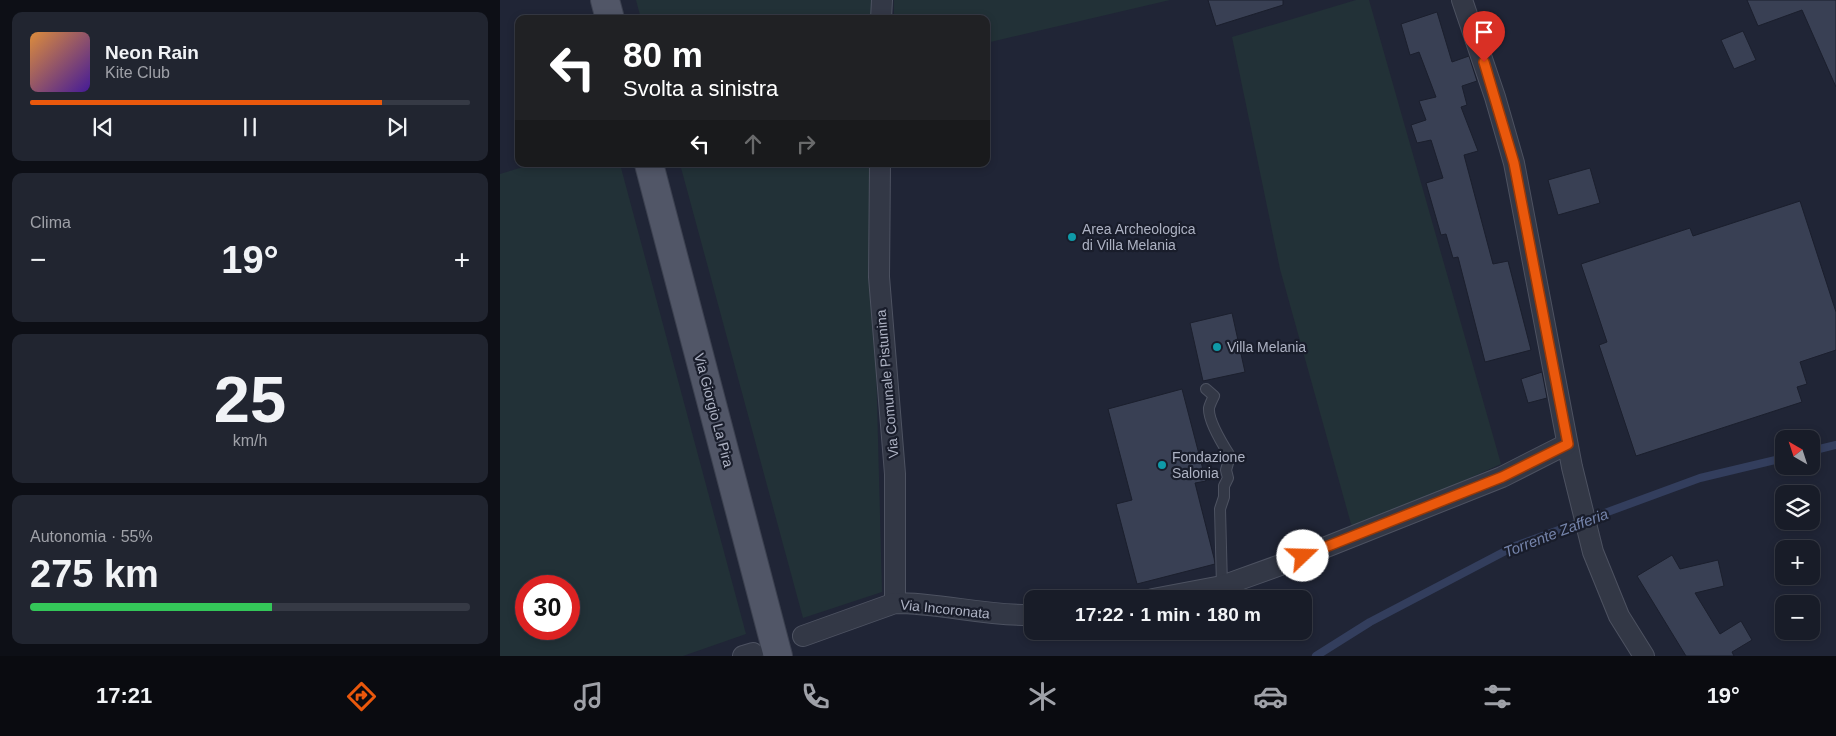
<!DOCTYPE html>
<html lang="it">
<head>
<meta charset="utf-8">
<style>
	:root { --surface:#181c28; --page:#212530; --text:#f1f3f6; --muted:#9fa1a8; --line:#363a45; --accent:#ea580c }
	body { margin:0; font-family:Helvetica,sans-serif; background:var(--page); color:var(--text); height:100vh; display:flex; flex-direction:column; font-size:19px; white-space:nowrap }
	* { box-sizing:border-box; margin:0 }
	p { font-size:16px; color:var(--muted) }
	.icon { flex:none; width:28px; height:28px; fill:none; stroke:currentColor; stroke-width:2; stroke-linecap:round; stroke-linejoin:round }
	.map { position:relative; flex:1; overflow:hidden }
	.drawer { display:flex; flex-direction:column; gap:12px; padding:12px; background:#0d0f16; width:500px }
	.drawer>* { flex:none }
	.guide { position:absolute; left:15px; top:15px; width:475px; height:152px; border-radius:10px; box-shadow:0 2px 8px #0003,0 0 0 1px var(--line); background:#202124; color:#fff; overflow:hidden }
	.needle { width:32px; rotate:321deg }
	.controls { position:absolute; left:1275px; top:430px; display:grid; gap:10px }
	.controls a { display:grid; place-items:center; width:45px; height:45px; border-radius:10px; background:var(--surface); box-shadow:0 2px 8px #0003,0 0 0 1px var(--line); font-size:25px }
	.speed { position:absolute; left:15px; top:575px; display:flex; gap:10px; font-size:25px; font-weight:700; text-align:center }
	.speed>* { display:grid; place-content:center; width:65px; height:65px; border-radius:50%; background:var(--surface); box-shadow:0 2px 8px #0003,0 0 0 1px var(--line); line-height:1 }
	.speed .limit { border:8px solid #d22; background:#fff; color:#111 }
	.pin { position:absolute; display:grid; place-items:center; width:42px; height:42px; color:#fff; margin:-51px -21px; border-radius:50% 50% 50% 0; rotate:-45deg; box-shadow:0 0 5px #0007 }
	.pin .icon { rotate:45deg }
	.me { position:absolute; width:55px; margin:-28px; rotate:69deg; stroke-linejoin:round; filter:drop-shadow(0 0 4px #0008) }
	.turn { display:flex; align-items:center; gap:18px; height:105px; padding:0 25px; font-size:22px }
	.turn .icon { width:65px; height:65px; stroke-width:2.5 }
	.turn b { display:block; font-size:35px; line-height:42px }
	.lanes { display:flex; align-items:center; height:48px; padding:0 25px; background:#0003; justify-content:center; gap:25px; direction:ltr }
	.lanes .off { opacity:.35 }
	.big { font-size:38px; font-weight:800; line-height:1.1 }
	.drawer .tile { flex:1; display:flex; flex-direction:column; justify-content:center; gap:8px; min-width:0; padding:0 18px; border-radius:10px; background:var(--page) }
	.drawer .dial { align-items:center; gap:0 }
	.dial b { font-size:65px; line-height:1 }
	.song { display:flex; align-items:center; gap:15px }
	.cover { width:60px; height:60px; border-radius:8px; background:linear-gradient(135deg,hsl(30 70% 55%),hsl(260 70% 35%)) }
	.played { height:5px; border-radius:2px; background:linear-gradient(90deg,var(--accent) 80%,var(--line) 80%) }
	.keys { display:flex; justify-content:space-around; direction:ltr }
	.heat { display:flex; justify-content:space-between; align-items:center; font-size:28px; direction:ltr }
	.charge { height:8px; border-radius:4px; background:linear-gradient(90deg,#34c759 55%,var(--line) 0) }
	.trip { position:absolute; left:524px; top:590px; width:288px; height:50px; border-radius:10px; background:var(--surface); box-shadow:0 2px 8px #0003,0 0 0 1px var(--line); font-weight:800; line-height:50px; text-align:center }
	.dock { display:flex; height:80px; justify-content:space-around; align-items:center; background:#0a0b10; color:var(--muted) }
	.dock .icon { width:35px; height:35px }
	.dock .selected { color:var(--accent) }
	.dock b { font-size:22px; color:var(--text) }
	main { display:flex; flex:1; min-height:0 }
	.map>svg:first-child { display:block }
	.green { fill:#223137; fill-rule:evenodd }
	.lines { fill:none; stroke-linecap:round; stroke-linejoin:round }
	.stream { stroke:#333e5d; stroke-width:8 }
	.building { fill:#394054; stroke:#1b1f2d }
	.lane-casing { stroke:#4d5261; stroke-width:12 }
	.street-casing { stroke:#4d5261; stroke-width:22 }
	.primary-casing { stroke:#3c4150; stroke-width:30 }
	.lane { stroke:#333846; stroke-width:10 }
	.street { stroke:#333846; stroke-width:20 }
	.primary { stroke:#515667; stroke-width:28 }
	.route-casing { stroke:#983908; stroke-width:12 }
	.route { stroke:#ea580c; stroke-width:9 }
	.culture-dot { fill:#0f9aa8; stroke:#191d2b; stroke-width:2 }
	.labels { text-anchor:middle; stroke-width:4.5; stroke-linejoin:round; paint-order:stroke }
	.poi-label { font-size:14px; fill:#adb2c3; stroke:#191d2b; text-anchor:start }
	.street-label { font-size:14px; fill:#adb2c3; stroke:#191d2b }
	.water-label { font-size:15px; font-style:italic; fill:#7584ab; stroke:#191d2b }
</style>
</head>
<body>
<main>
<section class="drawer">
<div class="tile">
<div class="song"><i class="cover"></i><div><b>Neon Rain</b><p>Kite Club</p></div></div>
<div class="played"></div>
<div class="keys"><svg class="icon" aria-label="previous" viewBox="0 0 24 24"><path d="M18 5L8 12l10 7zM5 5v14"/></svg><svg class="icon" aria-label="pause" viewBox="0 0 24 24"><path d="M8 5v14M16 5v14"/></svg><svg class="icon" aria-label="next" viewBox="0 0 24 24"><path d="M6 5l10 7-10 7zM19 5v14"/></svg></div>
</div>
<div class="tile"><p>Clima</p>
<div class="heat"><a>−</a><b class="big">19°</b><a>+</a></div>
</div>
<div class="tile dial"><b>25</b><p>km/h</p></div>
<div class="tile"><p>Autonomia · 55%</p><b class="big">275 km</b><div class="charge"></div></div>
</section>
<div class="map">
<svg width="1336" height="656" viewBox="0 0 1336 656">
	<rect width="100%" height="100%" fill="#202536"/>
	<g class="green">
		<path d="M 136,0 L 371,0 L 371,19 L 141,19 Z"/>
		<path d="M 394,0 L 670,0 L 486,43 L 486,19 L 394,19 Z"/>
		<path d="M 856,0 L 869,0 L 1001,464 L 853,531 L 780,269 L 732,37 Z"/>
		<path d="M 33,164 L 120,164 L 246,634 L 183,656 L 0,656 L 0,174 ZM 69,586 L 69,629 L 26,629 L 26,586 Z"/>
		<path d="M 180,164 L 371,164 L 369,248 L 376,363 L 382,592 L 303,618 Z"/>
	</g>
	<g class="lines">
		<g class="stream">
			<path d="M 1311,451 L 1336,445"/>
			<path d="M 816,656 L 870,622 L 1015,546 L 1200,478 L 1284,458"/>
		</g>
	</g>
	<g class="building">
		<path d="M 708,0 L 783,0 L 783,5 L 716,26 Z"/>
		<path d="M 1247,0 L 1336,0 L 1336,87 L 1302,10 L 1258,26 Z"/>
		<path d="M 937,12 L 952,62 L 969,56 L 977,81 L 962,86 L 967,105 L 961,107 L 978,151 L 964,155 L 993,264 L 1008,261 L 1031,350 L 985,362 L 958,257 L 953,258 L 946,234 L 941,235 L 926,183 L 943,178 L 931,140 L 917,143 L 911,125 L 926,120 L 919,101 L 936,97 L 919,52 L 910,55 L 901,24 Z"/>
		<path d="M 1243,31 L 1256,60 L 1234,69 L 1221,40 Z"/>
		<path d="M 1090,168 L 1100,203 L 1058,215 L 1048,180 Z"/>
		<path d="M 1300,201 L 1336,312 L 1336,350 L 1300,362 L 1307,384 L 1297,387 L 1302,402 L 1136,456 L 1099,345 L 1107,342 L 1081,264 L 1190,228 L 1193,236 Z"/>
		<path d="M 732,313 L 745,372 L 703,381 L 690,323 Z"/>
		<path d="M 1042,372 L 1047,398 L 1028,403 L 1021,379 Z"/>
		<path d="M 682,389 L 706,481 L 695,483 L 714,558 L 715,564 L 637,584 L 616,504 L 632,500 L 608,409 Z"/>
		<path d="M 1172,555 L 1180,569 L 1218,560 L 1224,586 L 1195,593 L 1220,634 L 1241,621 L 1252,640 L 1232,652 L 1234,656 L 1186,656 L 1137,576 Z"/>
	</g>
	<g class="lines">
		<defs>
			<path id="lane" d="M 706,389 L 714,396 C 712,400 710,404 709,408 C 708,420 723,445 730,456 L 726,470 L 728,478 L 724,486 L 724,497 L 720,509 L 722,586"/>
			<g id="street">
				<path d="M 962,0 L 995,97 L 1014,163 L 1072,467 L 1093,552 L 1119,616 L 1144,656"/>
				<path d="M 381,19 L 382,0"/>
				<path d="M 380,164 L 379,277 L 395,474 L 395,603"/>
				<path d="M 653,599 L 722,586 L 786,563 L 1002,477 L 1067,444"/>
				<path d="M 303,636 L 395,603 C 441,603 486,616 532,615"/>
				<path d="M 243,656 L 253,653"/>
			</g>
			<g id="primary">
				<path d="M 105,0 L 110,19"/>
				<path d="M 149,164 L 278,656"/>
			</g>
		</defs>
		<use href="#lane" class="lane-casing"/>
		<use href="#street" class="street-casing"/>
		<use href="#primary" class="primary-casing"/>
		<use href="#lane" class="lane"/>
		<use href="#street" class="street"/>
		<use href="#primary" class="primary"/>
	</g>
	<g class="lines">
		<defs>
			<path id="route" d="M 803,556 L 1002,477 L 1068,444 L 1014,163 L 984,62"/>
		</defs>
		<use href="#route" class="route-casing"/>
		<use href="#route" class="route"/>
	</g>
	<g class="culture-dot">
		<circle cx="572" cy="237" r="5"/>
		<circle cx="717" cy="347" r="5"/>
		<circle cx="662" cy="465" r="5"/>
	</g>
	<g class="labels">
		<g class="poi-label">
			<text x="582" y="234">Area Archeologica<tspan x="582" dy="16">di Villa Melania</tspan></text>
			<text x="727" y="352">Villa Melania</text>
			<text x="672" y="462">Fondazione<tspan x="672" dy="16">Salonia</tspan></text>
		</g>
		<g class="street-label">
			<text transform="translate(387 384) rotate(-95)" y="5">Via Comunale Pistunina</text>
			<text transform="translate(214 410) rotate(75)" y="5">Via Giorgio La Pira</text>
			<text transform="translate(445 609) rotate(6)" y="5">Via Incoronata</text>
		</g>
		<g class="water-label">
			<text transform="translate(1056 533) rotate(-21)" y="5">Torrente Zafferia</text>
		</g>
	</g>
</svg>
<div class="controls">
<a><svg class="needle" viewBox="-14 -14 28 28"><path d="M0-13l5 13h-10z" fill="#e53935"/><path d="M0 13l5-13h-10z" fill="#9fa1a8"/></svg></a>
<a><svg class="icon" aria-label="layers" viewBox="0 0 24 24"><path d="M12 4l9 5-9 5-9-5zM3 14l9 5 9-5"/></svg></a>
<a>+</a>
<a>−</a>
</div>
<div class="speed"><div class="limit">30</div></div>
<div class="pin" style="left:984px;top:62px;background:#d93025"><svg class="icon" aria-label="arrive" viewBox="0 0 24 24"><path d="M6 21V4h12l-3 4 3 4H6"/></svg></div>
<svg class="me" style="left:803px;top:556px" viewBox="-20 -20 40 40"><circle r="19" fill="#fff"/><path d="M0-13L10 11 0 6-10 11z" fill="#ea580c"/></svg>
<div class="trip">17:22 · 1 min · 180 m</div>
<div class="guide">
<div class="turn"><svg class="icon" aria-label="left" viewBox="0 0 24 24"><path d="M17 20v-9H6M10 6l-5 5 5 5"/></svg><div><b>80 m</b>Svolta a sinistra</div></div>
<div class="lanes"><svg class="icon" aria-label="left" viewBox="0 0 24 24"><path d="M17 20v-9H6M10 6l-5 5 5 5"/></svg><svg class="icon off" aria-label="ahead" viewBox="0 0 24 24"><path d="M12 20V5M6 11l6-6 6 6"/></svg><svg class="icon off" aria-label="right" viewBox="0 0 24 24"><path d="M7 20v-9h11M14 6l5 5-5 5"/></svg></div>
</div>
</div>
</main>
<nav class="dock">
<b>17:21</b>
<svg class="icon selected" aria-label="directions" viewBox="0 0 24 24"><path d="M12 3l9 9-9 9-9-9zM9 14v-3h6M13 9l2 2-2 2"/></svg>
<svg class="icon" aria-label="music" viewBox="0 0 24 24"><path d="M9 18V5l10-2v13"/><circle cx="6" cy="18" r="3"/><circle cx="16" cy="16" r="3"/></svg>
<svg class="icon" aria-label="phone" viewBox="0 0 24 24"><path d="M5 4h4l2 5-3 2q2 4 5 5l2-3 5 2v4C11 20 4 13 5 4z"/></svg>
<svg class="icon" aria-label="climate" viewBox="0 0 24 24"><path d="M12 3v18M4 7l16 10M4 17L20 7"/></svg>
<svg class="icon" aria-label="car" viewBox="0 0 24 24"><path d="M5 17H2v-5l4-1 3-4h7l3 4 3 1v5h-3M9 17h6M6 11h13"/><circle cx="7" cy="17" r="2"/><circle cx="17" cy="17" r="2"/></svg>
<svg class="icon" aria-label="filters" viewBox="0 0 24 24"><path d="M4 7h16M4 17h16"/><circle cx="9" cy="7" r="2"/><circle cx="15" cy="17" r="2"/></svg>
<b>19°</b>
</nav>
</body>
</html>
